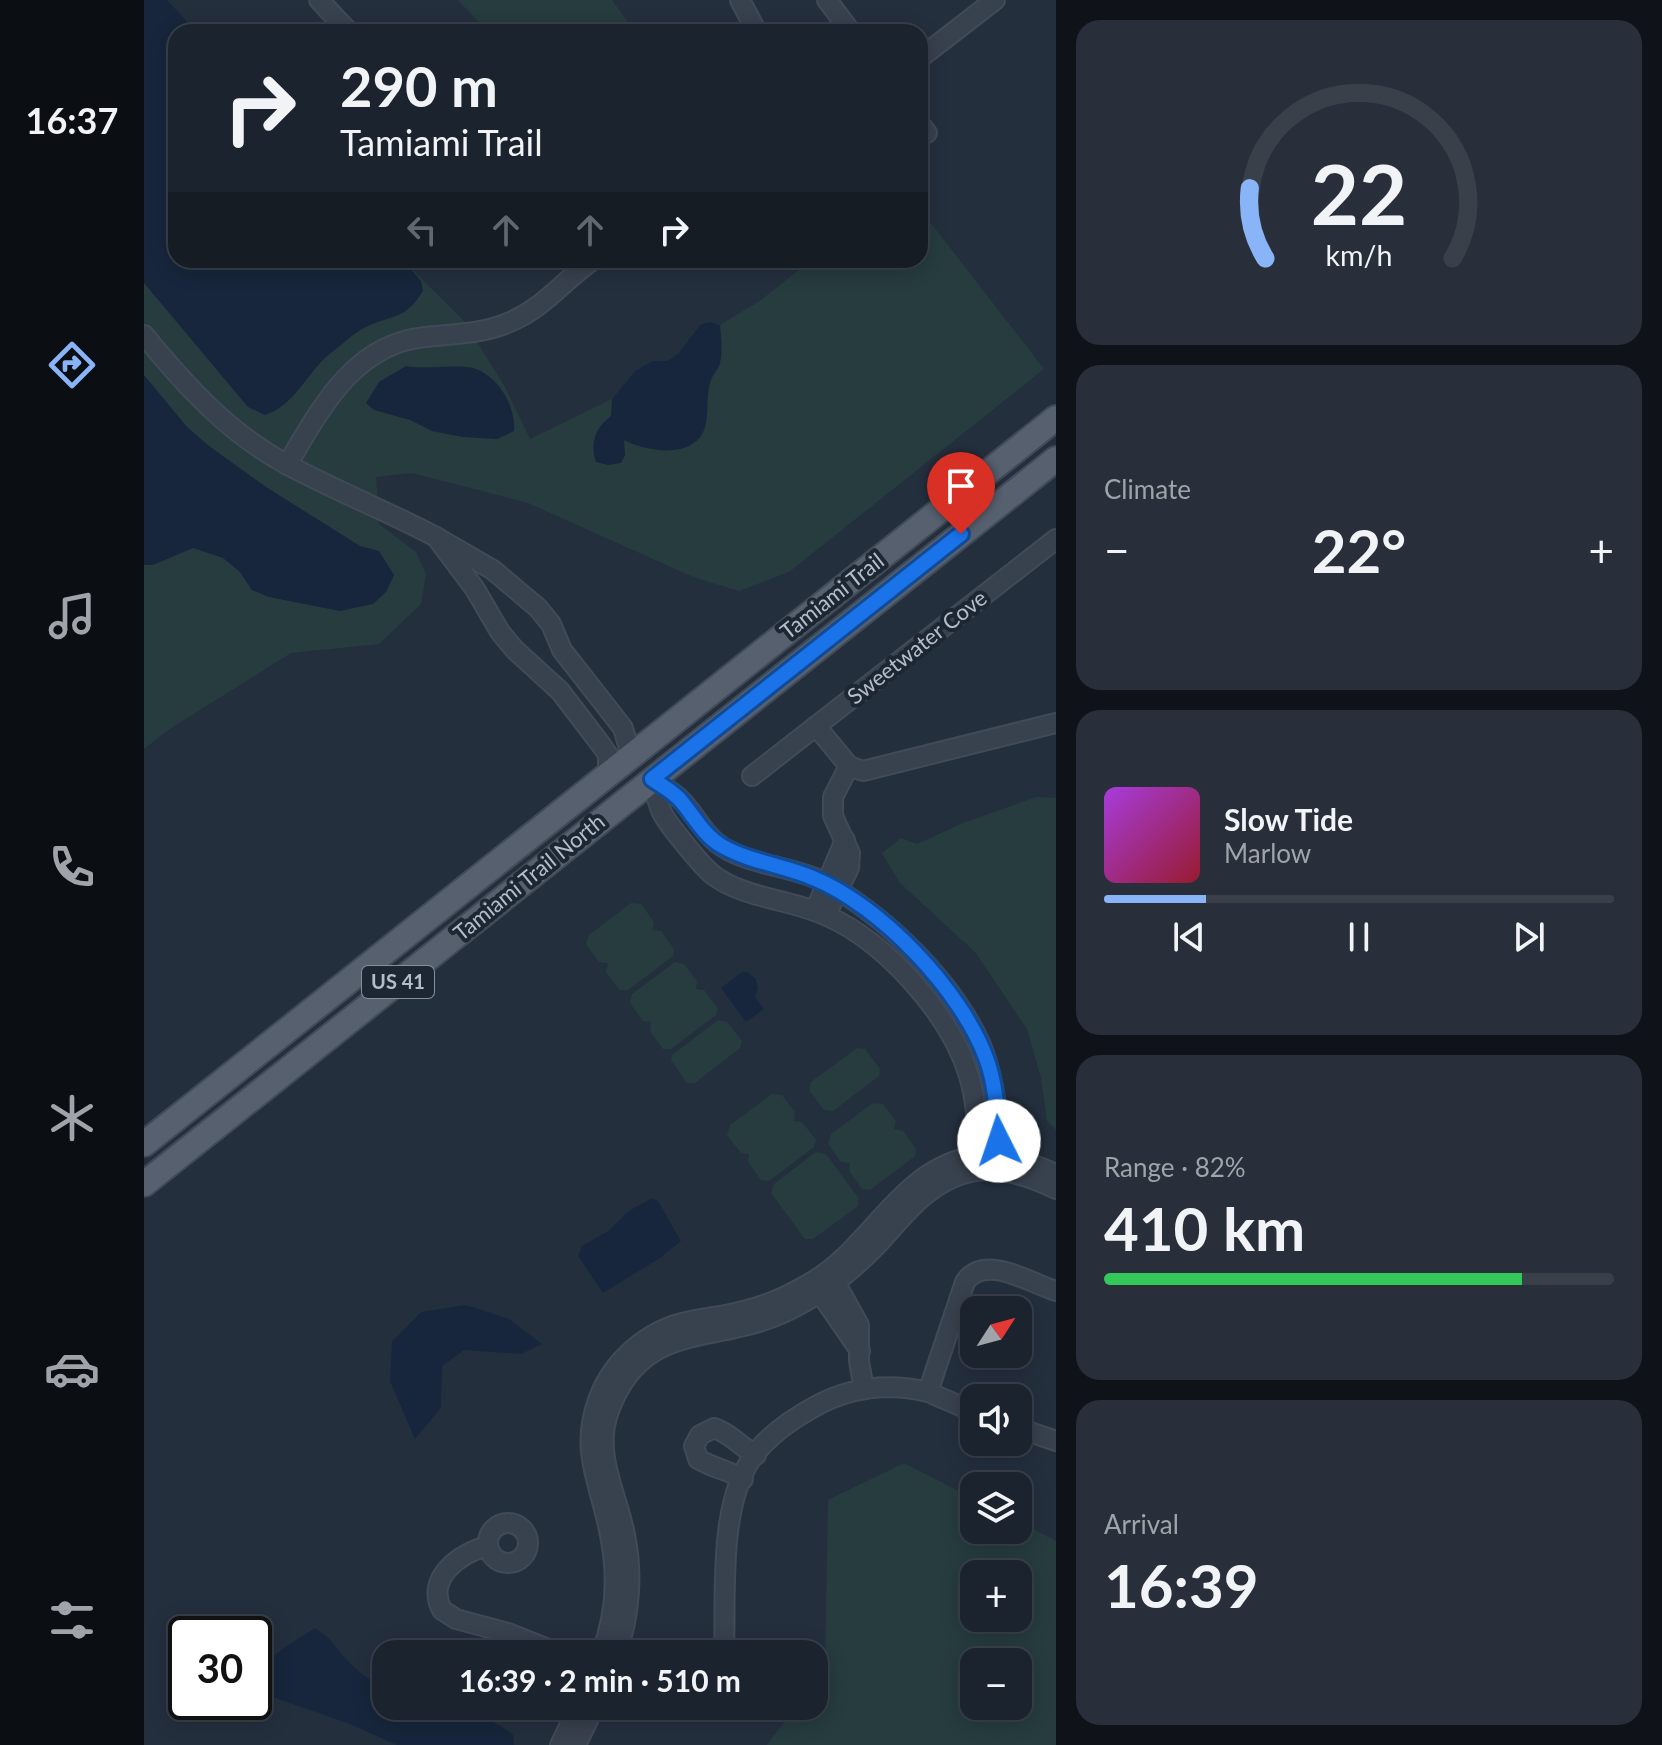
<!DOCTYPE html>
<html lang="en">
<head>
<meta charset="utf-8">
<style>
	:root { --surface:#1b232e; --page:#282f3a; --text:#f1f3f6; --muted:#a0a4aa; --line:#39404a; --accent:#8ab4f8 }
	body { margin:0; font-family:Lato,sans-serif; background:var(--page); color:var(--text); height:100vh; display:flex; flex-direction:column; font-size:30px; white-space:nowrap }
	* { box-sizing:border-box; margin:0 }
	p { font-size:26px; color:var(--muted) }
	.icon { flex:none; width:44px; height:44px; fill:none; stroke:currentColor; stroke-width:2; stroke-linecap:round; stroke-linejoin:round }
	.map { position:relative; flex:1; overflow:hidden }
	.details { display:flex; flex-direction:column; gap:20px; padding:20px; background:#0f1319; width:606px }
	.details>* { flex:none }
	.banner { position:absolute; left:24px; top:24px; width:760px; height:244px; border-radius:24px; box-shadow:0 4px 20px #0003,0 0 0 2px var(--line); background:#1b232e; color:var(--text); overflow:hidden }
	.needle { width:52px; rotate:54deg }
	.fabs { position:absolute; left:816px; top:1296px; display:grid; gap:16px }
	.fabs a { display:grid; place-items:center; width:72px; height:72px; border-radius:16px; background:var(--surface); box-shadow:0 4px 20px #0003,0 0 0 2px var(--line); font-size:40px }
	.speed { position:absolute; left:24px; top:1616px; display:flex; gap:16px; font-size:40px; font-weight:700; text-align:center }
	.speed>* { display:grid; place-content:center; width:104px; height:104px; border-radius:50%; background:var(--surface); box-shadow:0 4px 20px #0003,0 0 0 2px var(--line); line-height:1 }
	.speed .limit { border:4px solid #111; border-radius:12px; background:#fff; color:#111 }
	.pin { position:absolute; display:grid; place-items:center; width:68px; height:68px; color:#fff; margin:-82px -34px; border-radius:50% 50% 50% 0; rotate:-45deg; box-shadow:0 0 8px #0007 }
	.pin .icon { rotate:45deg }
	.me { position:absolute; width:88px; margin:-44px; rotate:356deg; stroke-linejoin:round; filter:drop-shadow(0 0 6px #0008) }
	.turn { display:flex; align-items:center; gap:28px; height:168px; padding:0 40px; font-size:36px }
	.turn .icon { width:104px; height:104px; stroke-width:2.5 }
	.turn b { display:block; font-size:56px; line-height:68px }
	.lanes { display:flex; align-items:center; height:76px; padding:0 40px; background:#0003; justify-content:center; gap:40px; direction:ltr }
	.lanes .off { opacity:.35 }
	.big { font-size:60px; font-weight:700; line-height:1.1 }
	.details .tile { flex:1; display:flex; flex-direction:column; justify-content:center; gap:12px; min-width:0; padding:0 28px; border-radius:24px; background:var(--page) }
	.details .dial { align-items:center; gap:0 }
	.dial svg { height:208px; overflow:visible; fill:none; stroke:var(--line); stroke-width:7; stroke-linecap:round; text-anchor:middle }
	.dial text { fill:var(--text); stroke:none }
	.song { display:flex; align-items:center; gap:24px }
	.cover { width:96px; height:96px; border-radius:12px; background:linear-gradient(135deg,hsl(280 70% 55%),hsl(350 70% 35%)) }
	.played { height:8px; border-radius:4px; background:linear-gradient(90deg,var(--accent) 20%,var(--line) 20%) }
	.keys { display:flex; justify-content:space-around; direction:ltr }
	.heat { display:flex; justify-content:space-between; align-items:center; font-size:44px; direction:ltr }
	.charge { height:12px; border-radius:6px; background:linear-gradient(90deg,#34c759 82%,var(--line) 0) }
	.trip { position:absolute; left:228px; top:1640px; width:456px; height:80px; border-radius:24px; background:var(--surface); box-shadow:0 4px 20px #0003,0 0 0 2px var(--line); font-weight:700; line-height:80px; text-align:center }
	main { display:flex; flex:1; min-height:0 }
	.dock { display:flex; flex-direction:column; width:144px; justify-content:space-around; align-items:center; background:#0b0e12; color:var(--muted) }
	.dock .icon { width:56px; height:56px }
	.dock .active { color:var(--accent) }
	.dock b { font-size:36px; color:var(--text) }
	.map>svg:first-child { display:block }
	.green { fill:#263c3f; fill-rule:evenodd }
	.water { fill:#17263c }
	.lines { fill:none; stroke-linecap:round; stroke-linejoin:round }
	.minor-casing { stroke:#414a57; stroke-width:22 }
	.major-casing { stroke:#414a57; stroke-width:28 }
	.minor { stroke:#38414e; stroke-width:18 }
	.major { stroke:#56606e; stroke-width:24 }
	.route-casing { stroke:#114b97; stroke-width:20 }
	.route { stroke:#1a73e8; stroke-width:14 }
	.labels { text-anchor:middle; stroke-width:8; stroke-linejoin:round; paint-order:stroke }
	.shield { fill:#1d2633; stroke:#878f9c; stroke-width:2 }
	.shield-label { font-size:20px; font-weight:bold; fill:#b4bcc9 }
	.street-label { font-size:22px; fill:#b4bcc9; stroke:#1d2633 }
</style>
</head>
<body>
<main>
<nav class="dock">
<b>16:37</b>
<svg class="icon active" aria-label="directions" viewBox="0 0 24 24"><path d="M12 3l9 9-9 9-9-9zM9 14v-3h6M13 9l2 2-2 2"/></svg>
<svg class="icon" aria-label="music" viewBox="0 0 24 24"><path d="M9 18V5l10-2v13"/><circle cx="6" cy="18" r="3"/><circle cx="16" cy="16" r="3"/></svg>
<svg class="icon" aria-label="phone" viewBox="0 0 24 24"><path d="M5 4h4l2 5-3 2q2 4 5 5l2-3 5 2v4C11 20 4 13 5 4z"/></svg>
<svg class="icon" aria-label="climate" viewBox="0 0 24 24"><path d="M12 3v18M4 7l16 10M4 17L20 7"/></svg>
<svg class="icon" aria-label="car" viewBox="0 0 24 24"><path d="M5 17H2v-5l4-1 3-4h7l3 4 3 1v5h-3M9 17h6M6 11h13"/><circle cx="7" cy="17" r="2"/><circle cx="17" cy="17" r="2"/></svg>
<svg class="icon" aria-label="filters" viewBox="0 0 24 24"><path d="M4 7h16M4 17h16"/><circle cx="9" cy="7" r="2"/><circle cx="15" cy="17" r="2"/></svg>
</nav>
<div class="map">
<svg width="912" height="1745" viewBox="0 0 912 1745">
	<rect width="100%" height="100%" fill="#242f3e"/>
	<g class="green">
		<path d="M 0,0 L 23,0 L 53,32 L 32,32 L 32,260 L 259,260 L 320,321 L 360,385 L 386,439 L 468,399 L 491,371 L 508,361 L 523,361 L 534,354 L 557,324 L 567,322 L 576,325 L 617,300 L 667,260 L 776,260 L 776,209 L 900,369 L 645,572 L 595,591 L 549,577 L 384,503 L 268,473 L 232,477 L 235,524 L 272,552 L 282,574 L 277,604 L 235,644 L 147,653 L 24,730 L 0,749 Z"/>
		<path d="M 314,0 L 468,0 L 491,32 L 344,32 Z"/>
		<path d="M 892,797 L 912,798 L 912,1130 L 903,1121 L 897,1078 L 883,1029 L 831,952 L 756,883 L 738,853 L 757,838 L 773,844 L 819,823 Z"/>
		<path d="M 487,903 L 497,904 L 510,922 L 508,930 L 517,931 L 530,949 L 529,956 L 484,990 L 476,990 L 462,972 L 464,963 L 455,962 L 442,944 L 445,935 Z"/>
		<path d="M 531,962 L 540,964 L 553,981 L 552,989 L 560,990 L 574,1009 L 572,1015 L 527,1049 L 519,1049 L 506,1031 L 507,1022 L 499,1021 L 486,1003 L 488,994 Z"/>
		<path d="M 574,1020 L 583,1022 L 598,1041 L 596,1048 L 551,1083 L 543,1083 L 527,1060 L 528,1055 Z"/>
		<path d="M 713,1048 L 721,1049 L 736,1069 L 735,1076 L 689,1111 L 680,1110 L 665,1090 L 667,1082 Z"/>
		<path d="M 628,1094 L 638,1095 L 651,1112 L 650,1121 L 658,1122 L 672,1140 L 670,1147 L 625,1181 L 617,1180 L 604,1162 L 605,1154 L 597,1153 L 583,1135 L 586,1125 Z"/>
		<path d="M 729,1103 L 739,1104 L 752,1121 L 750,1129 L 759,1131 L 772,1149 L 771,1156 L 726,1190 L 718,1189 L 705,1171 L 706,1163 L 697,1162 L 684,1144 L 687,1134 Z"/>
		<path d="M 672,1152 L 682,1154 L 715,1199 L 714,1206 L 669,1239 L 661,1239 L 627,1193 L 630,1184 Z"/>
		<path d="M 760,1463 L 830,1499 L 830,1530 L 874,1530 L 874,1521 L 912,1541 L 912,1745 L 623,1745 L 652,1706 L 670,1706 L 670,1683 L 681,1669 L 684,1500 ZM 830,1574 L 874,1574 L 874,1618 L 830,1618 ZM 830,1662 L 874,1662 L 874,1706 L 830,1706 Z"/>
	</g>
	<g class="water">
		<path d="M 0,0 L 23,0 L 53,32 L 32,32 L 32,260 L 259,260 L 277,281 L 279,291 C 260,322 246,314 218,329 C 207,335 198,345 188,352 C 163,371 152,405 121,415 L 104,407 L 0,283 Z"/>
		<path d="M 567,322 L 576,325 C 577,337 579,352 576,363 C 575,369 569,374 567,380 C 561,395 566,415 560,430 C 548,460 501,451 480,440 L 481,455 L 477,463 L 464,465 L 452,462 C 446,443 451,428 467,416 L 468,399 L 491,371 L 508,361 L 523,361 L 534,354 L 557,324 Z"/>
		<path d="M 262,366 C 282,370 317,363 332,369 C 356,378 372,408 370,431 L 353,439 L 319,437 L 288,431 L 266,420 L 230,410 L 222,403 L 235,382 Z"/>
		<path d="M 0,375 L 43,427 L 65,446 L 122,487 L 216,546 L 235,551 L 250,575 L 242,592 L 229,604 L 196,611 L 125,597 L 108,590 L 96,572 L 79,558 L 49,548 L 9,565 L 0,565 Z"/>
		<path d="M 598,972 L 603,972 L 612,979 L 614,989 L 611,997 L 620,1009 L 602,1022 L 577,988 Z"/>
		<path d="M 508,1198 L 514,1201 L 537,1241 L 516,1258 L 459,1293 L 434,1256 L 438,1246 L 464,1231 L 485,1211 Z"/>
		<path d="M 322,1305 L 365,1319 L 398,1344 L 377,1354 L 320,1350 L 298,1366 L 297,1408 L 271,1439 L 246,1381 L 248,1342 L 277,1312 Z"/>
		<path d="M 171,1628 C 186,1636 191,1647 202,1659 C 214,1672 228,1682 242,1691 L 242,1706 C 285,1706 334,1706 369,1735 L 370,1745 L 253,1745 L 206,1724 L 126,1696 L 119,1683 L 119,1666 L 138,1649 Z"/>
	</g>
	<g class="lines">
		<defs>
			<g id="minor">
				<path d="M 175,0 L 205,32"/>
				<path d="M 596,0 L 613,32"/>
				<path d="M 683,0 L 707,32"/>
				<path d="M 776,58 L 851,0"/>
				<path d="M 776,124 L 783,133"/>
				<path d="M 0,335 C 41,385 85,434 144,465 C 192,491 243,511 292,537"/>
				<path d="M 143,465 C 176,410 209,344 281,337 C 311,334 338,334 366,322 C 401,307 419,281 449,260"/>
				<path d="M 672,726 L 705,766 L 719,771 L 912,723"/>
				<path d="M 464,773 L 464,755 L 458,746 L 416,691 L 371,650 L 356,632 L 331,589 L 292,537 L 349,570 L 394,608 L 407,624 L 418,650 L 479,728 L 487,755"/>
				<path d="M 608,776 L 912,539"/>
				<path d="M 508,779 C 516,785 526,790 534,797 C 549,810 557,831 573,843 C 600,864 640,865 671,878 C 735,907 823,993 843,1062 C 853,1095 855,1130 856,1165"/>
				<path d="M 508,779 C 516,814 518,816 540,843 C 549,854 558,866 569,875 C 601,899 647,899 683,916 C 742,942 807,1015 825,1076 C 834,1106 834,1137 833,1167"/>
				<path d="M 671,911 L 701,840"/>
				<path d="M 682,915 L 705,868 L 706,853 L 689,816 L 689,797 L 705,766"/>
				<path d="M 686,1273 L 715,1325 L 715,1361 L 720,1389"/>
				<path d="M 670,1284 L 716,1351"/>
				<path d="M 830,1412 L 784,1392 L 821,1282 C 841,1253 886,1283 912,1291"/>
				<path d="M 874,1428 L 912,1441"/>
				<path d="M 599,1479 C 584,1470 569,1468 554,1459 L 550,1446 L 556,1435 L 570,1428 C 588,1434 595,1446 612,1455"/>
				<circle cx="364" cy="1543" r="20"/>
				<path d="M 344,1546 C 315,1553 281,1579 298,1610 L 312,1619 L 364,1633 L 417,1654"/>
				<path d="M 457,1654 C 472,1616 474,1575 466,1535 C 457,1485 435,1452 454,1400 C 468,1360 505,1329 546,1321 C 564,1317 582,1316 599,1311 C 622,1306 646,1295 666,1283 C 726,1250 753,1173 825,1157 C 855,1150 884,1162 912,1174"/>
				<path d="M 472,1654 C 486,1617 489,1573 481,1535 C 473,1493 449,1454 465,1411 C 498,1320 569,1345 639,1313 C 674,1297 705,1274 732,1246 C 758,1219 777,1190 813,1176 C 847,1163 880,1174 912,1189"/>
				<path d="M 580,1654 C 582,1598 575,1516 603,1466 C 617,1441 646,1420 672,1406 C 707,1387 745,1383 784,1392"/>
				<path d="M 416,1745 L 435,1706"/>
				<path d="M 432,1745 L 451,1706"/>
			</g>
			<g id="major">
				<path d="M 0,1144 L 912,418"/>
				<path d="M 0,1184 L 912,459"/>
			</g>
		</defs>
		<use href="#minor" class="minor-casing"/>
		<use href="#major" class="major-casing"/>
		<use href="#minor" class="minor"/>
		<use href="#major" class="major"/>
	</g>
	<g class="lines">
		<defs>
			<path id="route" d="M 817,534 L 508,779 C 518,786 530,792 537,801 C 550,816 560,836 578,846 C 606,862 639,865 669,878 C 736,905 817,990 842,1058 C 852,1084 853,1113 855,1141"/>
		</defs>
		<use href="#route" class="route-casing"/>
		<use href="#route" class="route"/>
	</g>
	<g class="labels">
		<rect class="shield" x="218" y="966" width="72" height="32" rx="6"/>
		<g class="shield-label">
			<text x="254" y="989">US 41</text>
		</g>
		<g class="street-label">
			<text transform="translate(688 596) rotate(-38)" y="8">Tamiami Trail</text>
			<text transform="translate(773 647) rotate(-38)" y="8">Sweetwater Cove</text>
			<text transform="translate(385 877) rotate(-39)" y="8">Tamiami Trail North</text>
		</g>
	</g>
</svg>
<div class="fabs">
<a><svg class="needle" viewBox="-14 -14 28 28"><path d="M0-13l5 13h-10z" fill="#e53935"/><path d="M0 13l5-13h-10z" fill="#a0a4aa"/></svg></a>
<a><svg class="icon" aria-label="sound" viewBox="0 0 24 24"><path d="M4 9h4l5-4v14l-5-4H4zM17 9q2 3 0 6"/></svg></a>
<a><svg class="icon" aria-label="layers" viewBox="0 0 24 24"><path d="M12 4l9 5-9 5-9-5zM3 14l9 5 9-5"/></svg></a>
<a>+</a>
<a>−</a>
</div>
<div class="speed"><div class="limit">30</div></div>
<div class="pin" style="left:817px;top:534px;background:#d93025"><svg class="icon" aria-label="arrive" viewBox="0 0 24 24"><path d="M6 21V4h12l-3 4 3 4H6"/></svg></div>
<svg class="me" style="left:855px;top:1141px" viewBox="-20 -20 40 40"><circle r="19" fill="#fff"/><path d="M0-13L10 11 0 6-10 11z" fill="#1a73e8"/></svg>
<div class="trip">16:39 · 2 min · 510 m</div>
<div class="banner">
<div class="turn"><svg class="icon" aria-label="right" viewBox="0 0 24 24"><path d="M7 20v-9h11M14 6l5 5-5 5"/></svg><div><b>290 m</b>Tamiami Trail</div></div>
<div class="lanes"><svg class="icon off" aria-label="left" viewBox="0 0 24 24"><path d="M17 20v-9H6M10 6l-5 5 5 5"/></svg><svg class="icon off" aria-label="ahead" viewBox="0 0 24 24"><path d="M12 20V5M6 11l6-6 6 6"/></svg><svg class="icon off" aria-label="ahead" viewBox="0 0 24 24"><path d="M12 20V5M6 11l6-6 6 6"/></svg><svg class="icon" aria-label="right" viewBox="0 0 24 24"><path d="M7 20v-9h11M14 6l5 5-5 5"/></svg></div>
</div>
</div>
<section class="details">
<div class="tile dial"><svg viewBox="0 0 100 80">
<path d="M14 69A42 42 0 1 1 86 69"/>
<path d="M14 69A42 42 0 0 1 8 42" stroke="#8ab4f8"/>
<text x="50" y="56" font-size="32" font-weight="700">22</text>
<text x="50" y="72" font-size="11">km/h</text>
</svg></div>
<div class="tile"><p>Climate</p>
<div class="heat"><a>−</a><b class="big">22°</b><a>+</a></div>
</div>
<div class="tile">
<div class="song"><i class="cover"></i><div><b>Slow Tide</b><p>Marlow</p></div></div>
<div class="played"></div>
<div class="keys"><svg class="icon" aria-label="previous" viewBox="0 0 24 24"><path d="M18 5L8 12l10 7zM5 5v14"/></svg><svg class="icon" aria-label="pause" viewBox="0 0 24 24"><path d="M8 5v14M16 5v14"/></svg><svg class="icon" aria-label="next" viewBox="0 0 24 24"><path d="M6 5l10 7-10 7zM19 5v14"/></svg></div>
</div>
<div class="tile"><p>Range · 82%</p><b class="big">410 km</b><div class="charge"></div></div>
<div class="tile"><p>Arrival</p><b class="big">16:39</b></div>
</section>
</main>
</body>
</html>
